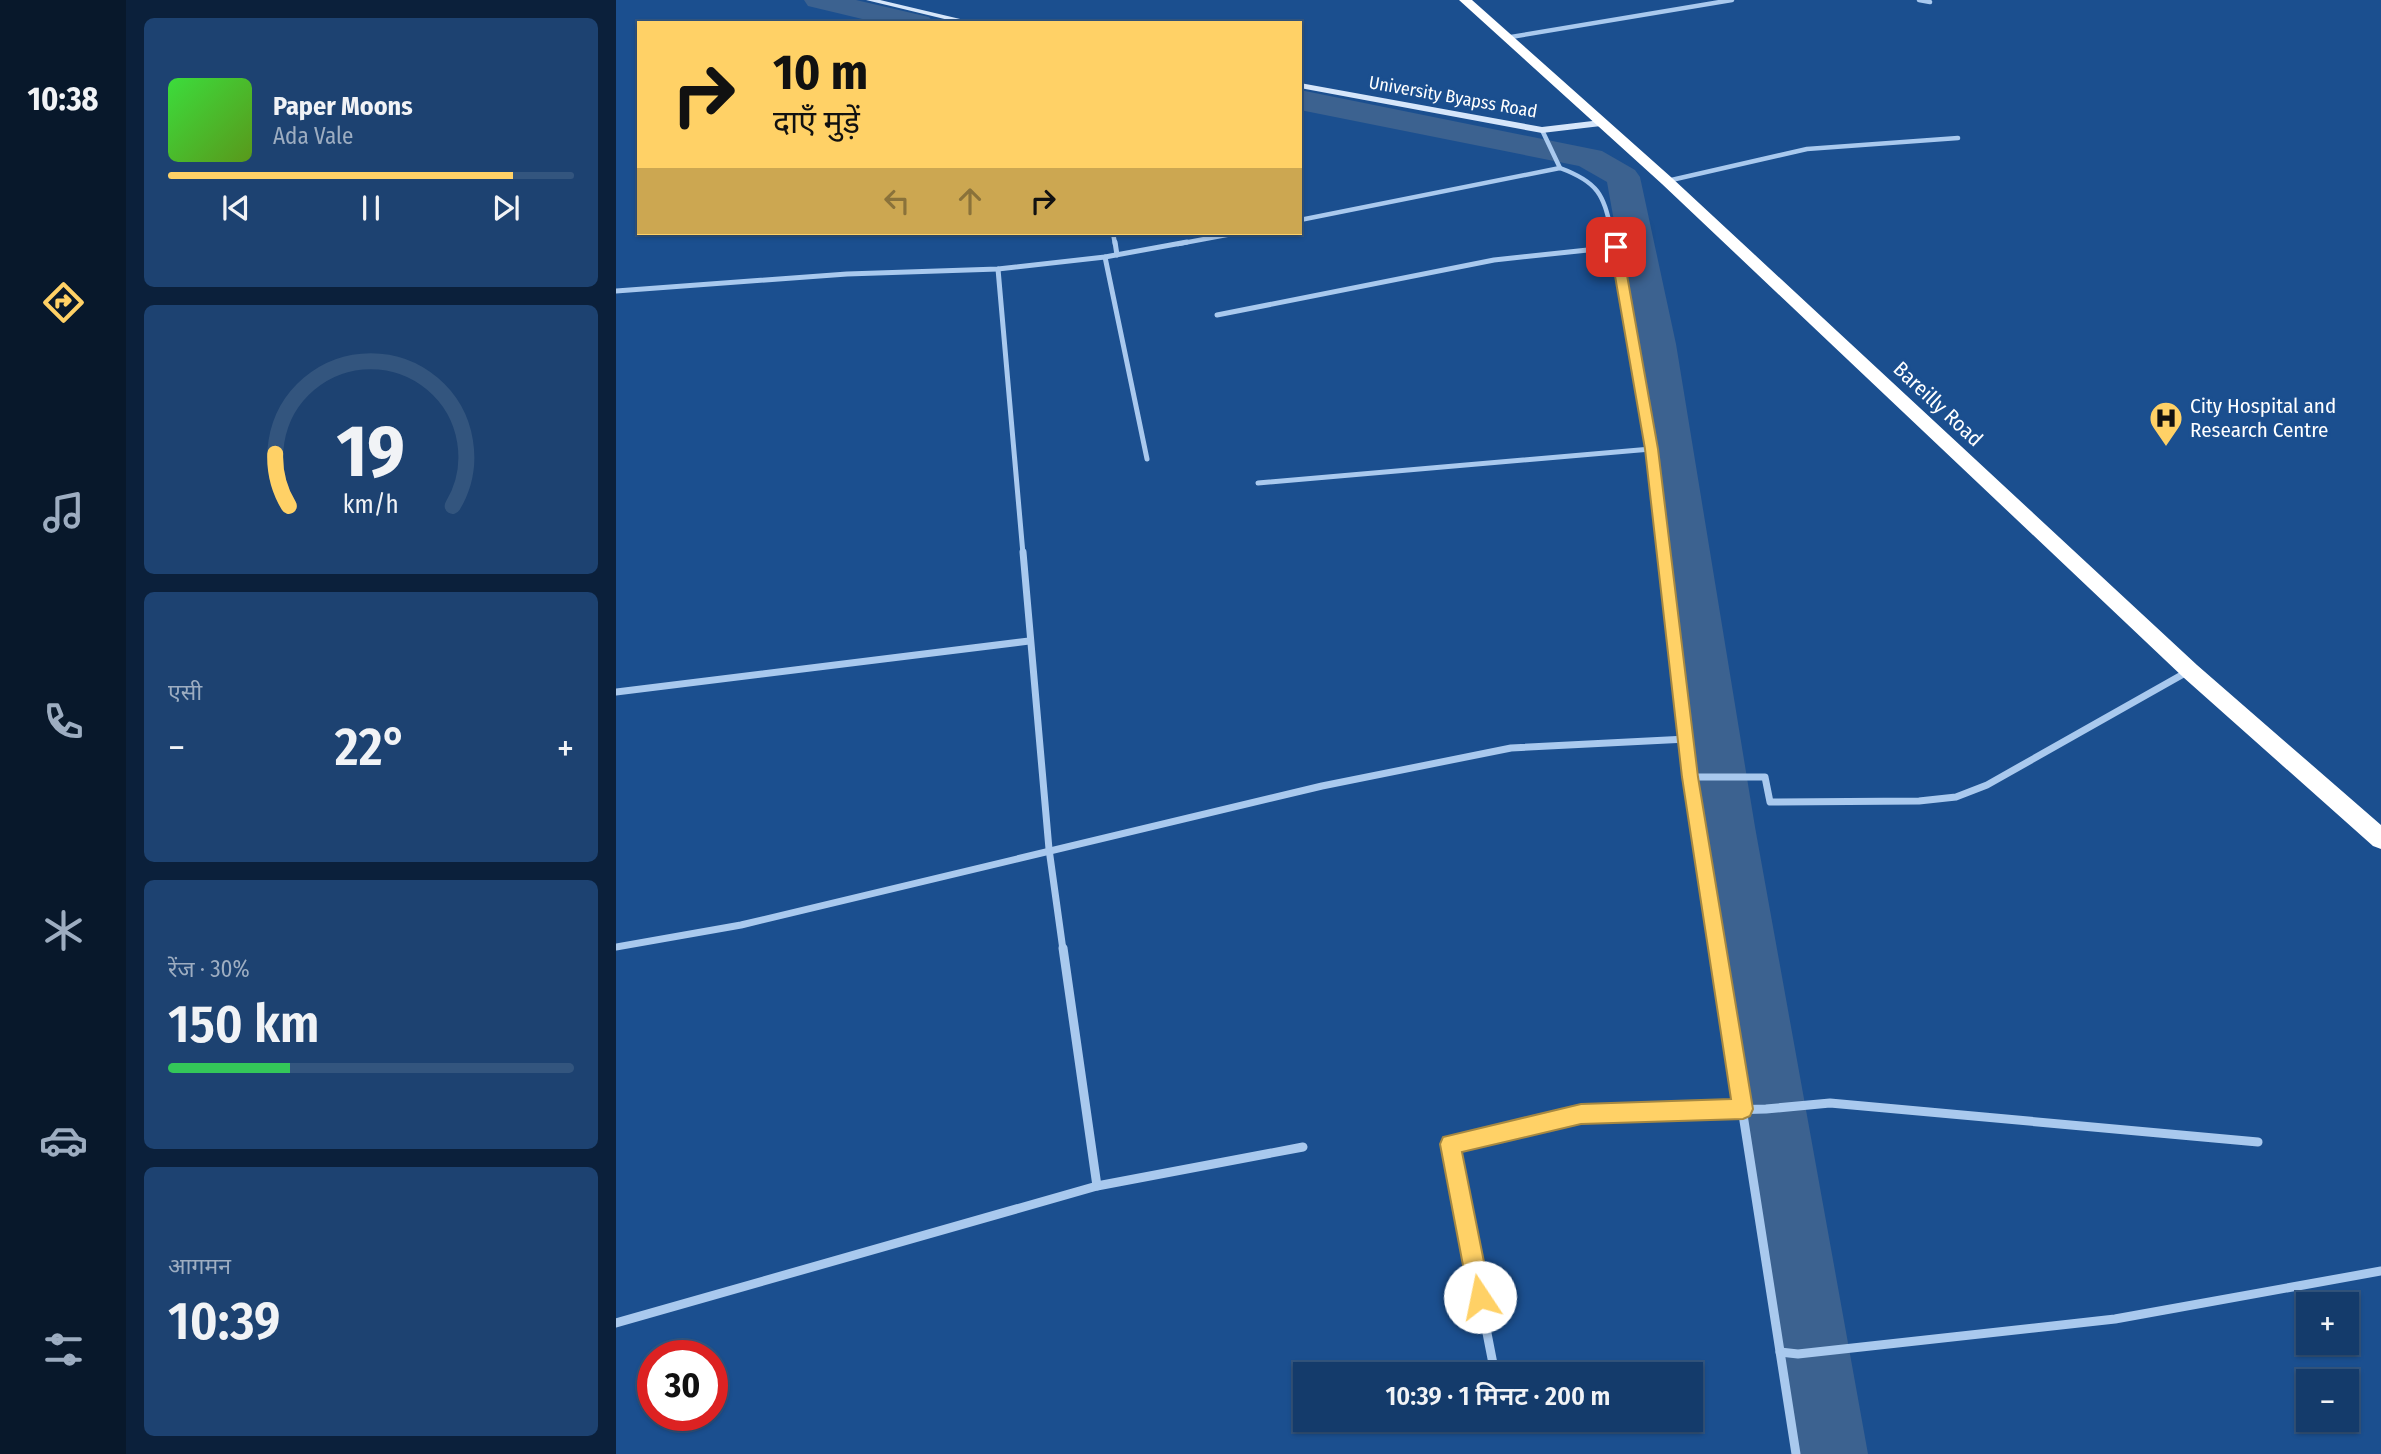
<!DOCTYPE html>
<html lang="hi">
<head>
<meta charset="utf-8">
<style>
	:root { --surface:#143b6b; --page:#1d4271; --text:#f1f3f6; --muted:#9dadc1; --line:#33557e; --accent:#ffd166 }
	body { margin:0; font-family:"Fira Sans Condensed","Noto Sans Devanagari",sans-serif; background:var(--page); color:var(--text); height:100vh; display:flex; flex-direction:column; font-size:26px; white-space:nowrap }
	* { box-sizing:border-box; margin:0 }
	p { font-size:23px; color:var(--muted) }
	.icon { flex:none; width:38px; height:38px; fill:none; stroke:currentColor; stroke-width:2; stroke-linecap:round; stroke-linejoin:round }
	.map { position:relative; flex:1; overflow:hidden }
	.details { display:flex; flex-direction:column; gap:18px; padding:18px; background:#0b203b; width:490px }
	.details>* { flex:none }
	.guide { position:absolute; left:21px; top:21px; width:665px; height:214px; border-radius:0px; box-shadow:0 2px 5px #0004,0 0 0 2px var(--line); background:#ffd166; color:#111; overflow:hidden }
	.tools { position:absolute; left:1680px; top:1292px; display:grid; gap:14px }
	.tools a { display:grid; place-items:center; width:63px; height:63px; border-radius:0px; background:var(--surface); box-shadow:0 2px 5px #0004,0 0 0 2px var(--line); font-size:35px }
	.speed { position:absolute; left:21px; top:1340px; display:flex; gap:14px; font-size:35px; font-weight:700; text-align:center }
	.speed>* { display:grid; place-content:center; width:91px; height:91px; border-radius:50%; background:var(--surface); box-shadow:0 2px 5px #0004,0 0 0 2px var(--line); line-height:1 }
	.speed .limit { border:10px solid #d22; background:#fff; color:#111 }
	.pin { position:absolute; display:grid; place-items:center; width:60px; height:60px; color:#fff; margin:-30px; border-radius:14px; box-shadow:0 4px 10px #0006 }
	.me { position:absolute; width:77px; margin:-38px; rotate:349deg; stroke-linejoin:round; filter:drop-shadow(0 0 5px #0008) }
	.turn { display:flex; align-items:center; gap:24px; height:147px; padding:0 21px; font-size:32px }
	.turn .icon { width:91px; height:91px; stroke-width:2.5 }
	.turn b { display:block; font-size:49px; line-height:60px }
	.lanes { display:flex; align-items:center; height:66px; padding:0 21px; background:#0003; justify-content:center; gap:35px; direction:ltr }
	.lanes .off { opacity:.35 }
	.big { font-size:52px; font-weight:600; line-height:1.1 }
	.details .widget { flex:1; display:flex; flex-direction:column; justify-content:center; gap:10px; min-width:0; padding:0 24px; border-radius:10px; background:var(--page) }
	.details .dial { align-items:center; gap:0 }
	.dial svg { height:182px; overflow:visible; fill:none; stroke:var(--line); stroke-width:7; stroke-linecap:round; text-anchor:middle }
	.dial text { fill:var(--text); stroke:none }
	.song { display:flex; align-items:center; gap:21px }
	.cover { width:84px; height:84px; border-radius:10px; background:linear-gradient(135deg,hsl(120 70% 55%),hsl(90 70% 35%)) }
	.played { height:7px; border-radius:4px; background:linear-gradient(90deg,var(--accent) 85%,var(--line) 85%) }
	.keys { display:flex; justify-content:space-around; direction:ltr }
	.heat { display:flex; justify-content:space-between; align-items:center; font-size:38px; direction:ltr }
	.charge { height:10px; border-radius:5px; background:linear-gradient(90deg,#34c759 30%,var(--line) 0) }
	.trip { position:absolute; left:677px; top:1362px; width:410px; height:70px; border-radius:0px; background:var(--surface); box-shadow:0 2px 5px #0004,0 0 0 2px var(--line); font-weight:600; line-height:70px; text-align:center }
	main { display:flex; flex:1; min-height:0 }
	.menu { display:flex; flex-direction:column; width:126px; justify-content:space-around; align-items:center; background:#08182b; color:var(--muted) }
	.menu .icon { width:49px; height:49px }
	.menu .selected { color:var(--accent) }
	.menu b { font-size:32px; color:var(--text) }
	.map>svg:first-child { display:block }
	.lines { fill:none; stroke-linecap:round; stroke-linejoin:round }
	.canal { fill:#3c6290; fill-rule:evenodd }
	.street-far3 { stroke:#a9c9ee; stroke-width:4.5 }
	.street-far2 { stroke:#a9c9ee; stroke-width:5 }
	.street-far1 { stroke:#a9c9ee; stroke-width:7 }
	.street { stroke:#a9c9ee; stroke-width:9 }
	.secondary { fill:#d6e6fa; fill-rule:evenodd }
	.highway { fill:#fff; fill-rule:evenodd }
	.route { fill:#ffd166; stroke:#a68842; stroke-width:2 }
	.labels { text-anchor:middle; stroke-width:6; stroke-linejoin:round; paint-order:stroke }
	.far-street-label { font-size:18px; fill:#fff; stroke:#1b4f8f }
	.street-label { font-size:21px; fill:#fff; stroke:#1b4f8f }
	.poi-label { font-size:21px; fill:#fff; stroke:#1b4f8f; text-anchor:start }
</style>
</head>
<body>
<main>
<nav class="menu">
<b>10:38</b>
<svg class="icon selected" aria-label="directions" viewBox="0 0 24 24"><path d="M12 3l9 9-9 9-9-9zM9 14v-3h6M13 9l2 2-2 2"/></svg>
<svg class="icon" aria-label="music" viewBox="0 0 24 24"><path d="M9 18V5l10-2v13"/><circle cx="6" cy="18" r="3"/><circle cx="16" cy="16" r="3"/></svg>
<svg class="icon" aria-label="phone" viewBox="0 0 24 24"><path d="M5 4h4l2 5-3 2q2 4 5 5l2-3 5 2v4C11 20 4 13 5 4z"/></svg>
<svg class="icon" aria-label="climate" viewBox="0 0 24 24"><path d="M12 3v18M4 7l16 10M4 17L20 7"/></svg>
<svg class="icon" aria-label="car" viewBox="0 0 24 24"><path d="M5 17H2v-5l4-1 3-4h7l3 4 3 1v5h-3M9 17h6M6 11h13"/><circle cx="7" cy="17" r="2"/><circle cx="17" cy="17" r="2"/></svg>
<svg class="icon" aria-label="filters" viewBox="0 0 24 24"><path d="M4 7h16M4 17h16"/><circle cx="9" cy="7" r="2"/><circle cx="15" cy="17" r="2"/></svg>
</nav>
<section class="details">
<div class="widget">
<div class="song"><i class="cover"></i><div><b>Paper Moons</b><p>Ada Vale</p></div></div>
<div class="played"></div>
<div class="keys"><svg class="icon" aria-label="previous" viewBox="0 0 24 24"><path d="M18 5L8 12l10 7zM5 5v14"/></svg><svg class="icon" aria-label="pause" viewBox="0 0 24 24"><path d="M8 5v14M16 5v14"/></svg><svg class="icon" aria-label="next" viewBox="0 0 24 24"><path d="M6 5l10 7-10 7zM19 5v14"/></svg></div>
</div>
<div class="widget dial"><svg viewBox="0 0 100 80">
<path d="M14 69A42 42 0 1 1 86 69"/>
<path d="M14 69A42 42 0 0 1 8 46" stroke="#ffd166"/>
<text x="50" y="56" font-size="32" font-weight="700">19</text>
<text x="50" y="72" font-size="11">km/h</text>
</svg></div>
<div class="widget"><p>एसी</p>
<div class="heat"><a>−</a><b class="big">22°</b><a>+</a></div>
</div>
<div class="widget"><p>रेंज · 30%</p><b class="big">150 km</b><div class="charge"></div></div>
<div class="widget"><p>आगमन</p><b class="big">10:39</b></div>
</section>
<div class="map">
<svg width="1765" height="1454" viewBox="0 0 1765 1454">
	<rect width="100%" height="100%" fill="#1b4f8f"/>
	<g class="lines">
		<g class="canal">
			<path d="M 188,0 L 240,0 L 313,17 L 318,23 L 263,23 L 192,6 Z"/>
			<path d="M 684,90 L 986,151 L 1019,170 L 1024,177 L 1060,344 L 1139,827 L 1252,1454 L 1176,1454 L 1083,827 L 1020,344 L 991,182 L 963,166 L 684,110 Z"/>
		</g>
		<g class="street-far3">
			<path d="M 1303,0 L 1314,2"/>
			<path d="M 889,38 L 1116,0"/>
			<path d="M 926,130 L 944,168"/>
			<path d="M 1051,181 L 1191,149 L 1342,138"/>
			<path d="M 684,220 L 944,168 C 990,185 987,200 999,244"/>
			<path d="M 497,233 L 499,244"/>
			<path d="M 562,244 L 621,233"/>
		</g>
		<g class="street-far2">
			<path d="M 499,242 L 501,255"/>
			<path d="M 999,242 L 1035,449 L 1048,554"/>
			<path d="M 489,257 L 531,459"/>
			<path d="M 382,269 L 407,554"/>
			<path d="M 0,291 L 231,274 L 382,269 L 489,257 L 571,242"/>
			<path d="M 601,315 L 878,260 L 1000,247"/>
			<path d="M 642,483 L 1035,449"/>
		</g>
		<g class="street-far1">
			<path d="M 407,552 L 433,849 L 447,950"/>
			<path d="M 1048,552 L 1074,777 L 1101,950"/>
			<path d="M 0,692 L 413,641"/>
			<path d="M 1074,777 L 1149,777 L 1154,802 L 1303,801 L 1340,797 L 1371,785 L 1571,672"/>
			<path d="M 0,947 L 125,925 L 706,786 L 895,748 L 1071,739"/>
		</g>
		<g class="street">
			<path d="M 1101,948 L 1180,1454"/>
			<path d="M 481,1186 L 687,1147"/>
			<path d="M 0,1323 L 481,1186 L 447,948"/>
			<path d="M 1164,1352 L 1182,1354 L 1499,1319 L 1765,1271"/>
			<path d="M 879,1374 L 834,1144 L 965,1114 L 1150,1109 L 1214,1103 L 1642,1142"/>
			<path d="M 888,1419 L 890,1428"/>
		</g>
		<g class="secondary">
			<path d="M 250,0 L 264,0 L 361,23 L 345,23 Z"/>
			<path d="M 684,83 L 926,127 L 985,120 L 989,123 L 985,126 L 926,133 L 684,88 Z"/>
		</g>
		<path class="highway" d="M 843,0 L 856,0 L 1056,178 L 1581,665 L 1765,825 L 1765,849 L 1757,846 L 1567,677 L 1046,184 Z"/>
	</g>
	<path class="route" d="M 1000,244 L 1006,247 L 1042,449 L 1082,777 L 1137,1109 L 1134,1116 L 1127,1119 L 965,1124 L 846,1152 L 875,1297 L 872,1305 L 864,1308 L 857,1305 L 853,1297 L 824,1144 L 827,1137 L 965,1104 L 1115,1099 L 1066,777 L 1029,449 L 994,247 Z"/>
	<defs>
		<symbol id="hospital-pin" viewBox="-11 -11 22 30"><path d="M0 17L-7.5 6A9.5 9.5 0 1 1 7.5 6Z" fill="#ffd166" stroke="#1b4f8f"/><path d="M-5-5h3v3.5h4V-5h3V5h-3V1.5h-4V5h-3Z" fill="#111"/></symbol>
	</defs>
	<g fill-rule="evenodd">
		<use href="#hospital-pin" x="1531" y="399" width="38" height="52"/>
	</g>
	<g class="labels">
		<g class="far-street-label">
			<text transform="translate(837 97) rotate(10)" y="6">University Byapss Road</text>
		</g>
		<g class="street-label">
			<text transform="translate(1322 404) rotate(43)" y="7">Bareilly Road</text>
		</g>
		<g class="poi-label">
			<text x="1574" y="413">City Hospital and<tspan x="1574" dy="24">Research Centre</tspan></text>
		</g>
	</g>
</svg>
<div class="tools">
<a>+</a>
<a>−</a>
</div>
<div class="speed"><div class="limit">30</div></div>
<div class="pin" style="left:1000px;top:247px;background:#d93025"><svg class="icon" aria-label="arrive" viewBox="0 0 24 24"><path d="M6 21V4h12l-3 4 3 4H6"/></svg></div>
<svg class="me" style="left:864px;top:1297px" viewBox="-20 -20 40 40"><circle r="19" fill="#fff"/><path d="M0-13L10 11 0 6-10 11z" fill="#ffd166"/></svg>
<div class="trip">10:39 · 1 मिनट · 200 m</div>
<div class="guide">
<div class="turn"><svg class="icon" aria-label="right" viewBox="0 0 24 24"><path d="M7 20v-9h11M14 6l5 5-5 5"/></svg><div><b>10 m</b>दाएँ मुड़ें</div></div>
<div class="lanes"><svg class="icon off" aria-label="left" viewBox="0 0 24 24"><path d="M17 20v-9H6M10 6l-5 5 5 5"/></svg><svg class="icon off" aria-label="ahead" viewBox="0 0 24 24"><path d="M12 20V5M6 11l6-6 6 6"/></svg><svg class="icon" aria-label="right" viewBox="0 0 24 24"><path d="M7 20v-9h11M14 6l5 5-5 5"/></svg></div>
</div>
</div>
</main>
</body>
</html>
